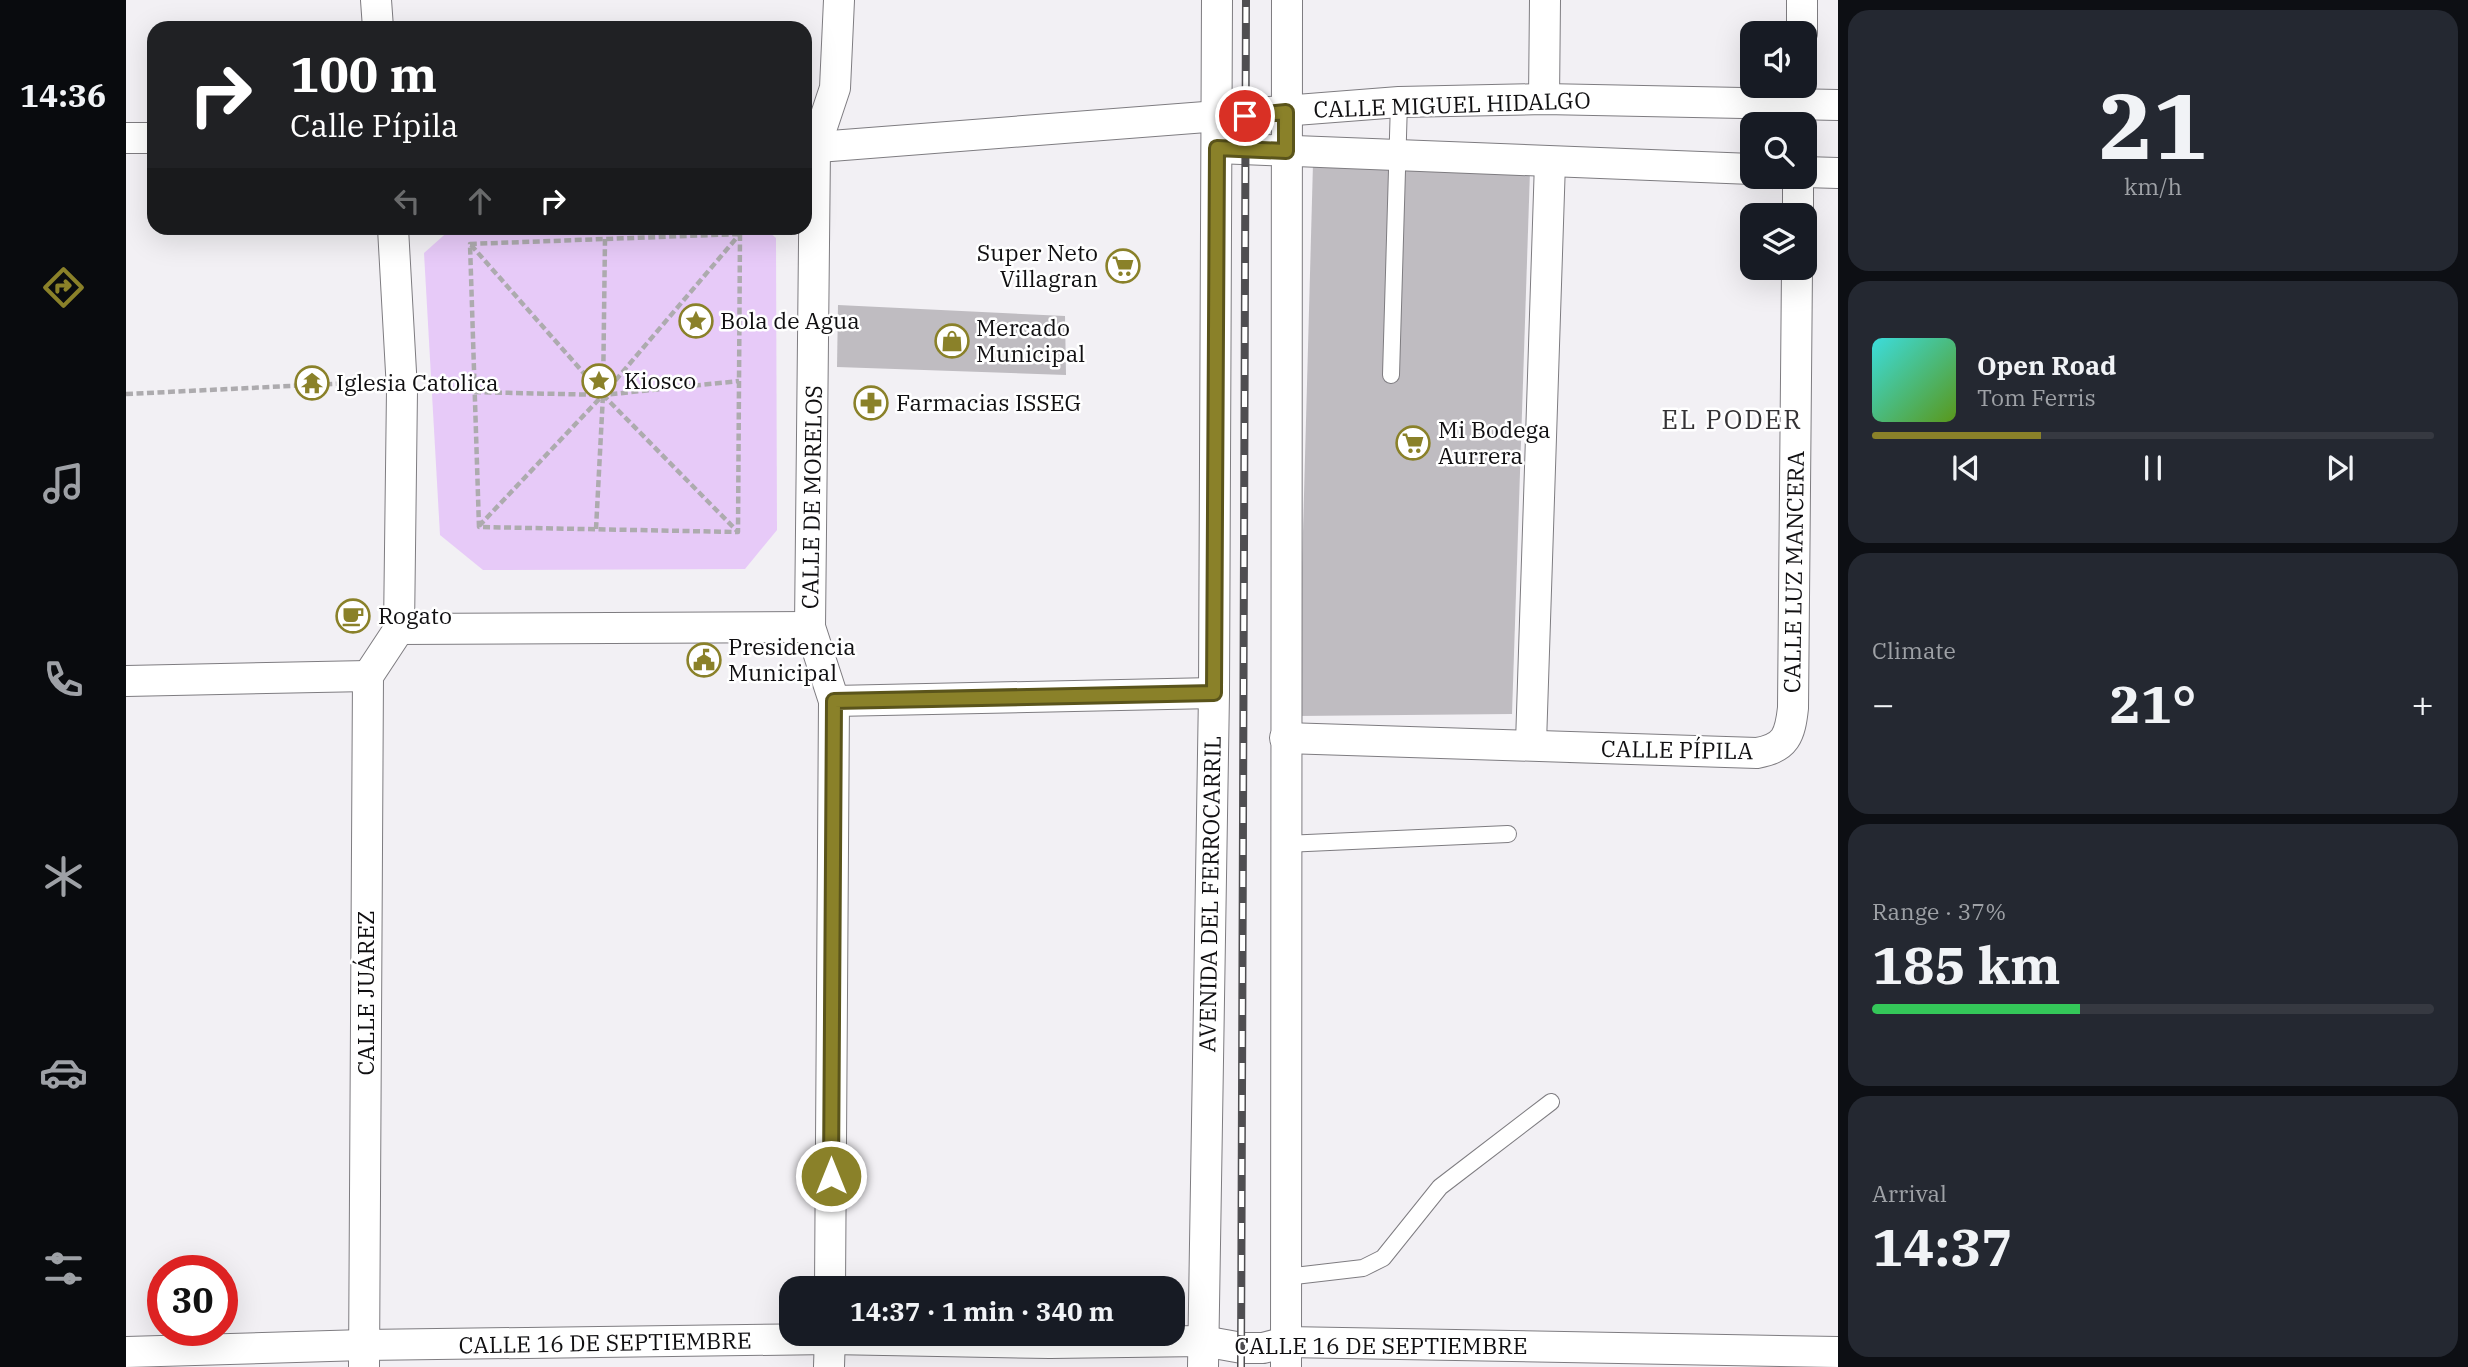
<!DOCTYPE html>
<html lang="en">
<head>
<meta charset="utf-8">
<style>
	:root { --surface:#171b24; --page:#242831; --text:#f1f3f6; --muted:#9ea1a6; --line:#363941; --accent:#8a8129 }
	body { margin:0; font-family:"IBM Plex Serif",serif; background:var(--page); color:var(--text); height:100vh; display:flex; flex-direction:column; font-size:26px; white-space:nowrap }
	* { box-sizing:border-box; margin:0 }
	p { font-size:23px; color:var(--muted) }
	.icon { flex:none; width:38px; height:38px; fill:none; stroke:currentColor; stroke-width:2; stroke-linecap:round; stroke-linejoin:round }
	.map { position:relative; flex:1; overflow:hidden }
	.drawer { display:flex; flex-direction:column; gap:10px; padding:10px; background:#0d0f14; width:630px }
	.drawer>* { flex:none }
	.top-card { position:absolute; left:21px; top:21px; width:665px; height:214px; border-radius:21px; box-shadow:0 7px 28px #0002; background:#202124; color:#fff; overflow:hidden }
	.tools { position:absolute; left:1614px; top:21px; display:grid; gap:14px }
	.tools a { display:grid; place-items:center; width:77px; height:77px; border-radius:14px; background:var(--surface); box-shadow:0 7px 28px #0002; font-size:35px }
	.speed { position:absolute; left:21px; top:1255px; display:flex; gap:14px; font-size:35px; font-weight:700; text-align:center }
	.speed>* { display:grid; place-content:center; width:91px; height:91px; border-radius:50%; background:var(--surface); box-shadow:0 7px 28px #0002; line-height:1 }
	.speed .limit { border:10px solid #d22; background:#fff; color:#111 }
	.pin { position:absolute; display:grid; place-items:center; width:60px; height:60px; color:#fff; margin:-30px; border:4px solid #fff; border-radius:50%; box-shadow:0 2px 7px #0007 }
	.me { position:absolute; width:77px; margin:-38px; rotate:0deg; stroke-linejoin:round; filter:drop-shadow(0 0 5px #0008) }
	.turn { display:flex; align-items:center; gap:24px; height:147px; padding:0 28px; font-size:32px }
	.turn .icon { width:91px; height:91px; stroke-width:2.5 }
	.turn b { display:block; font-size:49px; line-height:60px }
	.lanes { display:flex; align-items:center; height:66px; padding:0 28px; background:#0003; justify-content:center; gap:35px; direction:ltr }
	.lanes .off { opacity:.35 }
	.big { font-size:52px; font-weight:700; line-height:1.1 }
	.drawer .tile { flex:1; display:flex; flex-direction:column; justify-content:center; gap:10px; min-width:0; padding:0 24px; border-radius:21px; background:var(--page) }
	.drawer .dial { align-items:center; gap:0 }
	.dial b { font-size:91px; line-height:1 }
	.song { display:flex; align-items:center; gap:21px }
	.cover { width:84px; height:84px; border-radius:10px; background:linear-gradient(135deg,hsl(180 70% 55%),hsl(90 70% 35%)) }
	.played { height:7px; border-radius:4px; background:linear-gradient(90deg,var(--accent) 30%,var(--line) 30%) }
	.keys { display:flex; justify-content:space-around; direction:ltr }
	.heat { display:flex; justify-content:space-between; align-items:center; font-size:38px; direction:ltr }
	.charge { height:10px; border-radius:5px; background:linear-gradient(90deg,#34c759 37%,var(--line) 0) }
	.trip { position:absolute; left:653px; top:1276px; width:406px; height:70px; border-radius:21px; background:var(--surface); box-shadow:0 7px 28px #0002; font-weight:700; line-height:70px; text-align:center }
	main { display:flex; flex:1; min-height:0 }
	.menu { display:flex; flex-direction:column; width:126px; justify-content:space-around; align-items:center; background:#090b0e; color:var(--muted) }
	.menu .icon { width:49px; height:49px }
	.menu .current { color:var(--accent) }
	.menu b { font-size:32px; color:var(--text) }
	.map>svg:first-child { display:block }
	.green { fill:#e7caf8 }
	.building { fill:#bfbcc1 }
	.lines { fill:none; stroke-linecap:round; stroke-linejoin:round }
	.service-casing { stroke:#7e7c80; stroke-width:18 }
	.minor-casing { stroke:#7e7c80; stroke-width:32 }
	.path { stroke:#adabae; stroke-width:4.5; stroke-dasharray:7 3.5; stroke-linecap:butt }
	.service { stroke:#fff; stroke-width:16 }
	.minor { stroke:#fff; stroke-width:30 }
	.rail-casing { stroke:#4f4e51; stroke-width:8 }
	.rail { stroke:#fff; stroke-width:5; stroke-dasharray:16; stroke-linecap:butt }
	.route-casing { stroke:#5a541b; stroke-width:18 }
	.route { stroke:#8a8129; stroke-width:12 }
	.labels { text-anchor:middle; stroke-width:5; stroke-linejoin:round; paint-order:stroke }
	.street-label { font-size:23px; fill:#100f11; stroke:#fff }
	.poi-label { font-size:23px; fill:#100f11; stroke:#fff; text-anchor:start }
	.quarter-label { font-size:26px; letter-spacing:2px; fill:#343235; stroke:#fff }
</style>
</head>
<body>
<main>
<nav class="menu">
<b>14:36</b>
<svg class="icon current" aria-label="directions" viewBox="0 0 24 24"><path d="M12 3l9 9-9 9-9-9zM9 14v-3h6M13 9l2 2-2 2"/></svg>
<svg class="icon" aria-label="music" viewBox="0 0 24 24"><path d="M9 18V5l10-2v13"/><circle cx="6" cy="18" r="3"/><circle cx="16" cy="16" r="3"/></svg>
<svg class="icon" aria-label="phone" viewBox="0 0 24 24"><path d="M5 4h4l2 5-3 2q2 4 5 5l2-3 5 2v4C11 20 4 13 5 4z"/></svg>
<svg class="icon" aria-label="climate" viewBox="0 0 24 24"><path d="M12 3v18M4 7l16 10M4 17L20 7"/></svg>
<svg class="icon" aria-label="car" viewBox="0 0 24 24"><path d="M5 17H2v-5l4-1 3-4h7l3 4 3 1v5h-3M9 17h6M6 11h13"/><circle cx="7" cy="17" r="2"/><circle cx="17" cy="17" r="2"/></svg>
<svg class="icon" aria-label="filters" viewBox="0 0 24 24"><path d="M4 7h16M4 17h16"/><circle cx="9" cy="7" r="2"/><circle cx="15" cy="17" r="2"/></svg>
</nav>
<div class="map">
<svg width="1712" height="1367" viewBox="0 0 1712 1367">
	<rect width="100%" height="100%" fill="#f2f0f4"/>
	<path class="green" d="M 326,228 L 638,228 L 650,238 L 651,530 L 619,569 L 357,570 L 314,535 L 298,253 Z"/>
	<g class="building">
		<path d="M 1187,163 L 1404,171 L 1386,714 L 1172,716 Z"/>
		<path d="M 712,305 L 939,316 L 940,375 L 711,367 Z"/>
	</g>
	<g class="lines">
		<defs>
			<g id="service">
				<path d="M 1265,375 L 1273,102"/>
				<path d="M 1159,844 L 1382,834"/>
				<path d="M 1160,1277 L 1237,1268 L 1257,1258 L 1314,1187 L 1425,1102"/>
			</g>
			<g id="minor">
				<path d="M 250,0 L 252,28"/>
				<path d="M 1676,33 L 1676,0"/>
				<path d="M 1418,99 L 1419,0"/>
				<path d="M 0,138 L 28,138"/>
				<path d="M 679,148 L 1273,102 L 1418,99 L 1712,105"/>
				<path d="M 1091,148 L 1626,169"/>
				<path d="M 1678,172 L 1712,173"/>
				<path d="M 1672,215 L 1672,177"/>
				<path d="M 267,228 L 276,390 L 273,629"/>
				<path d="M 273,629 L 684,627"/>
				<path d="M 0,681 L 242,676"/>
				<path d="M 708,701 L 1088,693"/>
				<path d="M 1159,738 L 1631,753 C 1660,748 1664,735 1667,708 L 1671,268"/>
				<path d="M 1405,743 L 1424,162"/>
				<path d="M 704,1288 L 708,701 L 684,627 L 689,148 L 709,88 L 713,0"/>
				<path d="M 0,1352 L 238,1345 L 704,1339 L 924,1343 L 1077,1341 L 1116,1348 L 1137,1348 L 1160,1342 L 1712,1352"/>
				<path d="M 238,1367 L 242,676 L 273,629"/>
				<path d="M 703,1367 L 704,1334"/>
				<path d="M 1077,1367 L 1088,693 L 1091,0"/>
				<path d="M 1160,1367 L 1161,0"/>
			</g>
		</defs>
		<use href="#service" class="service-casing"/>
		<use href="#minor" class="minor-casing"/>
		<g class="path">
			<path d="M 614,234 L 612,532 L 353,527 L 344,244 Z"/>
			<path d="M 345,245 L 477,395 L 612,532"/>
			<path d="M 348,392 L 477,395 L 613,381"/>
			<path d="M 0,394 L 247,382"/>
			<path d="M 353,526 L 477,395 L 613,235"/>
			<path d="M 470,529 L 477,395 L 479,239"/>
		</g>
		<use href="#service" class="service"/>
		<use href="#minor" class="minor"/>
		<defs>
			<path id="rail" d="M 1115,1367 L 1120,0"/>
		</defs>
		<use href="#rail" class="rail-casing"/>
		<use href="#rail" class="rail"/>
	</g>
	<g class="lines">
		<defs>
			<path id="route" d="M 705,1176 L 708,701 L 1088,693 L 1091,148 L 1160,151 L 1160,112 L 1119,116"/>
		</defs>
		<use href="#route" class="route-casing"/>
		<use href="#route" class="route"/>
	</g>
	<defs>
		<symbol id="supermarket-ring" viewBox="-11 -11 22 22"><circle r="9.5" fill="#fff" stroke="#8a8129" stroke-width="1.5"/><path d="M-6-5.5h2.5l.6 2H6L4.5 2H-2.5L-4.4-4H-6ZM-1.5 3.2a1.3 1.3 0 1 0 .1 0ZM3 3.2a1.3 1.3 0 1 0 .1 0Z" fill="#8a8129"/></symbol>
		<symbol id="sight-ring" viewBox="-11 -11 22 22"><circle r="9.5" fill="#fff" stroke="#8a8129" stroke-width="1.5"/><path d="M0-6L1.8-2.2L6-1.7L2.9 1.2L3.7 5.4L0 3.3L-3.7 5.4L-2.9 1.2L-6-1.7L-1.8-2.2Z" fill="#8a8129"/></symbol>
		<symbol id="shop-ring" viewBox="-11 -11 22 22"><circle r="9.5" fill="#fff" stroke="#8a8129" stroke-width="1.5"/><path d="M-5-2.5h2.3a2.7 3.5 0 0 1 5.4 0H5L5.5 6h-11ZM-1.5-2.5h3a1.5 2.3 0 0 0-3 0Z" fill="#8a8129"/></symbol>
		<symbol id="temple-ring" viewBox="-11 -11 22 22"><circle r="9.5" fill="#fff" stroke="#8a8129" stroke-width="1.5"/><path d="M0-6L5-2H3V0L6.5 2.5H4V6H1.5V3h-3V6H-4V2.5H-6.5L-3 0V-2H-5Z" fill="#8a8129"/></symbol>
		<symbol id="pharmacy-ring" viewBox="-11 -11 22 22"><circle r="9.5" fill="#fff" stroke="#8a8129" stroke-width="1.5"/><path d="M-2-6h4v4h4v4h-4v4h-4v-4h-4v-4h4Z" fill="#8a8129"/></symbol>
		<symbol id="cafe-ring" viewBox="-11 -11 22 22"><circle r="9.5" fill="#fff" stroke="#8a8129" stroke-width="1.5"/><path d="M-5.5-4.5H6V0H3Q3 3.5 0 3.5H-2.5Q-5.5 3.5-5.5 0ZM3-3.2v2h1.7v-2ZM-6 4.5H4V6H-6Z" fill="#8a8129"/></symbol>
		<symbol id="civic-ring" viewBox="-11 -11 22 22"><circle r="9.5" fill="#fff" stroke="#8a8129" stroke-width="1.5"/><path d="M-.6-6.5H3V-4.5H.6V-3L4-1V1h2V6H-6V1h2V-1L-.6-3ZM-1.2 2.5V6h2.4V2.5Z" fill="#8a8129"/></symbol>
	</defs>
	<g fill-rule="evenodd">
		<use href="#supermarket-ring" x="978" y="247" width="38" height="38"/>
		<use href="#sight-ring" x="551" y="302" width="38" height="38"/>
		<use href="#shop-ring" x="807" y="322" width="38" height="38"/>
		<use href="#sight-ring" x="454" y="362" width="38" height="38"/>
		<use href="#temple-ring" x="167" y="364" width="38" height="38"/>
		<use href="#pharmacy-ring" x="726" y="384" width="38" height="38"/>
		<use href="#supermarket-ring" x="1268" y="424" width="38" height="38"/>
		<use href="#cafe-ring" x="208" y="597" width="38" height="38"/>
		<use href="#civic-ring" x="559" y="641" width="38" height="38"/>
	</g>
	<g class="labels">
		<g class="street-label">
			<text transform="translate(1326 105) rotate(-2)" y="8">CALLE MIGUEL HIDALGO</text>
			<text transform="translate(686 497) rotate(-89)" y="8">CALLE DE MORELOS</text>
			<text transform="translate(1668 572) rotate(-89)" y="8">CALLE LUZ MANCERA</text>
			<text transform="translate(1551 750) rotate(1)" y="8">CALLE PÍPILA</text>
			<text transform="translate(1084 894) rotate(-89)" y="8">AVENIDA DEL FERROCARRIL</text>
			<text transform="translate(240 993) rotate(-90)" y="8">CALLE JUÁREZ</text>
			<text transform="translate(479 1343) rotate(-1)" y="8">CALLE 16 DE SEPTIEMBRE</text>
			<text x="1255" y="1354">CALLE 16 DE SEPTIEMBRE</text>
		</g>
		<g class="poi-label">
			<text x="972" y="261" text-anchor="end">Super Neto<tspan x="972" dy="26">Villagran</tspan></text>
			<text x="594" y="329">Bola de Agua</text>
			<text x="850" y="336">Mercado<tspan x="850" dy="26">Municipal</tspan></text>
			<text x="498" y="389">Kiosco</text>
			<text x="210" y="391">Iglesia Catolica</text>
			<text x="770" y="411">Farmacias ISSEG</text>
			<text x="1312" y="438">Mi Bodega<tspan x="1312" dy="26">Aurrera</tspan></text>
			<text x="252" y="624">Rogato</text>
			<text x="602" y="655">Presidencia<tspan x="602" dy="26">Municipal</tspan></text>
		</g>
		<g class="quarter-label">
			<text x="1606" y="429">EL PODER</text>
		</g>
	</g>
</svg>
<div class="tools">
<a><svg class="icon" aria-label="sound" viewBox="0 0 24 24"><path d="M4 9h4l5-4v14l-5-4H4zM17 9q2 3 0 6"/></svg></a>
<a><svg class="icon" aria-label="search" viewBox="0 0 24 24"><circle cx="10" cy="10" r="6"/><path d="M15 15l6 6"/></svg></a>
<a><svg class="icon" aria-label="layers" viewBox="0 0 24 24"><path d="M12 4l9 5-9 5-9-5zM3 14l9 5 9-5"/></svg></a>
</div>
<div class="speed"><div class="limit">30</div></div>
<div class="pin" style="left:1119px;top:116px;background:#d93025"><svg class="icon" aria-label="arrive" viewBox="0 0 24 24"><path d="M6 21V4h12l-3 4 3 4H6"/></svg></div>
<svg class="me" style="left:705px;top:1176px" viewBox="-20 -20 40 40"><circle r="17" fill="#8a8129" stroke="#fff" stroke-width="3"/><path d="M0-11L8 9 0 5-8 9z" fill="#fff"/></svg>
<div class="trip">14:37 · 1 min · 340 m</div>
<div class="top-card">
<div class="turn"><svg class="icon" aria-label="right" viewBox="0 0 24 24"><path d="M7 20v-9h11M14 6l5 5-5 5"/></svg><div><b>100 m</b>Calle Pípila</div></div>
<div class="lanes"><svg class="icon off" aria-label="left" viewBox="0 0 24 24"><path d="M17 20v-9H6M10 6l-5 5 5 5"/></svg><svg class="icon off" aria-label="ahead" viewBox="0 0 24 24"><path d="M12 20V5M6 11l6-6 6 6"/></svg><svg class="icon" aria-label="right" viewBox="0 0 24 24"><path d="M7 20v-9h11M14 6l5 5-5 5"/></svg></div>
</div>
</div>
<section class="drawer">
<div class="tile dial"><b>21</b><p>km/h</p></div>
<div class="tile">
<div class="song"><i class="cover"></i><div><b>Open Road</b><p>Tom Ferris</p></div></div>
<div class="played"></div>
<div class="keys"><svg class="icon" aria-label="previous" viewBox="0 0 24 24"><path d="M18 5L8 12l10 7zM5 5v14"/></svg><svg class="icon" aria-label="pause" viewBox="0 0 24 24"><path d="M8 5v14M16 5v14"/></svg><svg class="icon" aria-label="next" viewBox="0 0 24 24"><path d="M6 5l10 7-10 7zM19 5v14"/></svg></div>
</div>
<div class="tile"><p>Climate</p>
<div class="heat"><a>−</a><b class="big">21°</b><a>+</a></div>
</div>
<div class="tile"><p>Range · 37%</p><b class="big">185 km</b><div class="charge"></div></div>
<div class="tile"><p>Arrival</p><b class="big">14:37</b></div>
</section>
</main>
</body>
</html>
